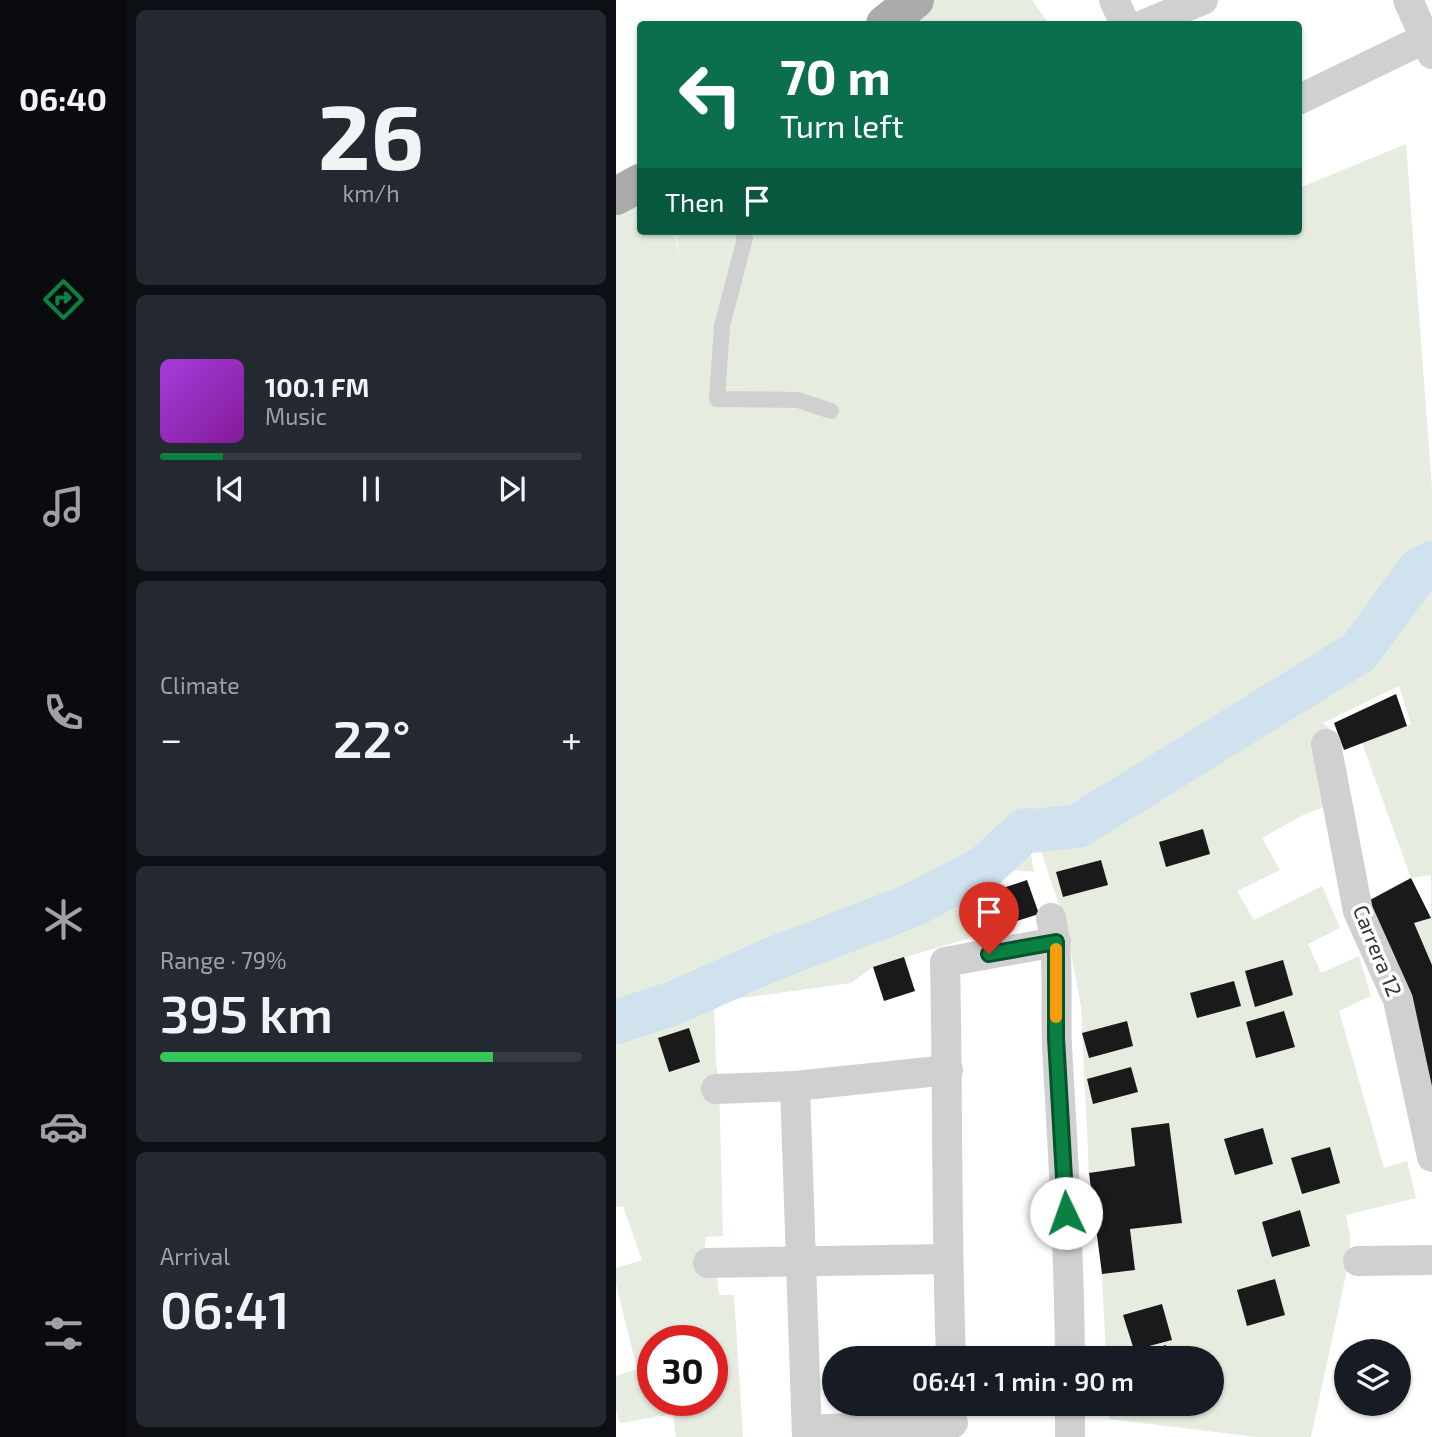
<!DOCTYPE html>
<html lang="en">
<head>
<meta charset="utf-8">
<style>
	:root { --surface:#171b24; --page:#242831; --text:#f1f3f6; --muted:#9ea1a6; --line:#363941; --accent:#0b8043 }
	body { margin:0; font-family:"Exo 2",sans-serif; background:var(--page); color:var(--text); height:100vh; display:flex; flex-direction:column; font-size:26px; white-space:nowrap }
	* { box-sizing:border-box; margin:0 }
	p { font-size:23px; color:var(--muted) }
	.icon { flex:none; width:38px; height:38px; fill:none; stroke:currentColor; stroke-width:2; stroke-linecap:round; stroke-linejoin:round }
	.map { position:relative; flex:1; overflow:hidden }
	.details { display:flex; flex-direction:column; gap:10px; padding:10px; background:#0d0f14; width:490px }
	.details>* { flex:none }
	.hud { position:absolute; left:21px; top:21px; width:665px; height:214px; border-radius:7px; box-shadow:0 2px 5px #0004; background:#0b6e4f; color:#fff; overflow:hidden }
	.controls { position:absolute; left:718px; top:1339px; display:grid; gap:14px }
	.controls a { display:grid; place-items:center; width:77px; height:77px; border-radius:50%; background:var(--surface); box-shadow:0 2px 5px #0004; font-size:35px }
	.speed { position:absolute; left:21px; top:1325px; display:flex; gap:14px; font-size:35px; font-weight:700; text-align:center }
	.speed>* { display:grid; place-content:center; width:91px; height:91px; border-radius:50%; background:var(--surface); box-shadow:0 2px 5px #0004; line-height:1 }
	.speed .limit { border:10px solid #d22; background:#fff; color:#111 }
	.pin { position:absolute; display:grid; place-items:center; width:60px; height:60px; color:#fff; margin:-72px -30px; border-radius:50% 50% 50% 0; rotate:-45deg; box-shadow:0 0 7px #0007 }
	.pin .icon { rotate:45deg }
	.me { position:absolute; width:77px; margin:-38px; rotate:357deg; stroke-linejoin:round; filter:drop-shadow(0 0 5px #0008) }
	.turn { display:flex; align-items:center; gap:24px; height:147px; padding:0 28px; font-size:32px }
	.turn .icon { width:91px; height:91px; stroke-width:2.5 }
	.turn b { display:block; font-size:49px; line-height:60px }
	.then { display:flex; align-items:center; height:66px; padding:0 28px; background:#0003; gap:14px; font-size:26px }
	.big { font-size:52px; font-weight:600; line-height:1.1 }
	.details .card { flex:1; display:flex; flex-direction:column; justify-content:center; gap:10px; min-width:0; padding:0 24px; border-radius:10px; background:var(--page) }
	.details .dial { align-items:center; gap:0 }
	.dial b { font-size:91px; line-height:1 }
	.song { display:flex; align-items:center; gap:21px }
	.cover { width:84px; height:84px; border-radius:10px; background:linear-gradient(135deg,hsl(280 70% 55%),hsl(290 70% 35%)) }
	.played { height:7px; border-radius:4px; background:linear-gradient(90deg,var(--accent) 15%,var(--line) 15%) }
	.keys { display:flex; justify-content:space-around; direction:ltr }
	.heat { display:flex; justify-content:space-between; align-items:center; font-size:38px; direction:ltr }
	.charge { height:10px; border-radius:5px; background:linear-gradient(90deg,#34c759 79%,var(--line) 0) }
	.trip { position:absolute; left:206px; top:1346px; width:402px; height:70px; border-radius:35px; background:var(--surface); box-shadow:0 2px 5px #0004; font-weight:600; line-height:70px; text-align:center }
	main { display:flex; flex:1; min-height:0 }
	.tab-bar { display:flex; flex-direction:column; width:126px; justify-content:space-around; align-items:center; background:#090b0e; color:var(--muted) }
	.tab-bar .icon { width:49px; height:49px }
	.tab-bar .selected { color:var(--accent) }
	.tab-bar b { font-size:32px; color:var(--text) }
	.map>svg:first-child { display:block }
	.green { fill:#e6ecdf; fill-rule:evenodd }
	.lines { fill:none; stroke-linecap:round; stroke-linejoin:round }
	.river { stroke:#cfe2ee; stroke-width:44 }
	.building { fill:#1a1a1a }
	.service { stroke:#d0d0d0; stroke-width:16 }
	.minor { stroke:#d0d0d0; stroke-width:30 }
	.primary { stroke:#ababab; stroke-width:38 }
	.route-casing { stroke:#07532c; stroke-width:18 }
	.route { stroke:#0b8043; stroke-width:12 }
	.slow { stroke:#f59e0b; stroke-width:12 }
	.labels { text-anchor:middle; stroke-width:7; stroke-linejoin:round; paint-order:stroke }
	.street-label { font-size:21px; fill:#333; stroke:#fff }
</style>
</head>
<body>
<main>
<nav class="tab-bar">
<b>06:40</b>
<svg class="icon selected" aria-label="directions" viewBox="0 0 24 24"><path d="M12 3l9 9-9 9-9-9zM9 14v-3h6M13 9l2 2-2 2"/></svg>
<svg class="icon" aria-label="music" viewBox="0 0 24 24"><path d="M9 18V5l10-2v13"/><circle cx="6" cy="18" r="3"/><circle cx="16" cy="16" r="3"/></svg>
<svg class="icon" aria-label="phone" viewBox="0 0 24 24"><path d="M5 4h4l2 5-3 2q2 4 5 5l2-3 5 2v4C11 20 4 13 5 4z"/></svg>
<svg class="icon" aria-label="climate" viewBox="0 0 24 24"><path d="M12 3v18M4 7l16 10M4 17L20 7"/></svg>
<svg class="icon" aria-label="car" viewBox="0 0 24 24"><path d="M5 17H2v-5l4-1 3-4h7l3 4 3 1v5h-3M9 17h6M6 11h13"/><circle cx="7" cy="17" r="2"/><circle cx="17" cy="17" r="2"/></svg>
<svg class="icon" aria-label="filters" viewBox="0 0 24 24"><path d="M4 7h16M4 17h16"/><circle cx="9" cy="7" r="2"/><circle cx="15" cy="17" r="2"/></svg>
</nav>
<section class="details">
<div class="card dial"><b>26</b><p>km/h</p></div>
<div class="card">
<div class="song"><i class="cover"></i><div><b>100.1 FM</b><p>Music</p></div></div>
<div class="played"></div>
<div class="keys"><svg class="icon" aria-label="previous" viewBox="0 0 24 24"><path d="M18 5L8 12l10 7zM5 5v14"/></svg><svg class="icon" aria-label="pause" viewBox="0 0 24 24"><path d="M8 5v14M16 5v14"/></svg><svg class="icon" aria-label="next" viewBox="0 0 24 24"><path d="M6 5l10 7-10 7zM19 5v14"/></svg></div>
</div>
<div class="card"><p>Climate</p>
<div class="heat"><a>−</a><b class="big">22°</b><a>+</a></div>
</div>
<div class="card"><p>Range · 79%</p><b class="big">395 km</b><div class="charge"></div></div>
<div class="card"><p>Arrival</p><b class="big">06:41</b></div>
</section>
<div class="map">
<svg width="816" height="1437" viewBox="0 0 816 1437">
	<rect width="100%" height="100%" fill="#fff"/>
	<g class="green">
		<path d="M 318,0 L 416,0 L 433,24 L 288,24 Z"/>
		<path d="M 790,144 L 816,488 L 816,965 L 798,923 L 815,918 L 815,875 L 795,878 L 746,743 L 795,724 L 783,686 L 707,723 L 714,729 L 717,737 L 722,801 L 687,815 L 646,838 L 664,870 L 621,891 L 638,920 L 706,886 L 724,928 L 692,944 L 705,973 L 743,956 L 755,996 L 723,1011 L 768,1168 L 791,1161 L 800,1198 L 730,1215 L 734,1236 L 734,1256 L 695,1437 L 641,1437 L 493,1419 L 492,1404 L 597,1404 L 597,1358 L 490,1358 L 486,1274 L 519,1270 L 514,1229 L 566,1222 L 553,1124 L 515,1129 L 519,1166 L 473,1173 L 465,1006 L 450,926 L 423,845 L 414,849 L 418,872 L 370,867 L 387,928 L 257,967 L 235,983 L 98,1002 L 100,1063 L 103,1081 L 107,1236 L 90,1237 L 87,1260 L 99,1262 L 103,1295 L 118,1295 L 127,1437 L 60,1437 L 57,1414 L 4,1423 L 0,1410 L 0,1376 L 21,1369 L 0,1284 L 0,1268 L 26,1260 L 7,1206 L 0,1207 L 0,210 L 24,197 L 24,231 L 59,231 L 64,262 L 60,231 L 544,231 L 574,233 L 580,231 L 682,231 L 683,188 ZM 37,1340 L 96,1340 L 96,1400 L 37,1400 Z"/>
	</g>
	<g class="lines">
		<path class="river" d="M 0,1022 L 58,1003 L 154,960 L 297,905 L 369,867 L 409,830 L 416,831 L 462,826 L 743,652 L 803,570 L 816,563"/>
	</g>
	<g class="building">
		<path d="M 780,694 L 791,726 L 728,750 L 718,723 Z"/>
		<path d="M 587,829 L 594,854 L 550,867 L 543,842 Z"/>
		<path d="M 485,860 L 492,885 L 447,897 L 440,872 Z"/>
		<path d="M 795,878 L 815,918 L 798,923 L 816,965 L 816,1101 L 754,900 Z"/>
		<path d="M 411,880 L 423,914 L 391,924 L 381,890 Z"/>
		<path d="M 288,957 L 299,991 L 268,1001 L 257,967 Z"/>
		<path d="M 667,960 L 677,995 L 639,1007 L 629,971 Z"/>
		<path d="M 618,981 L 625,1006 L 581,1018 L 574,993 Z"/>
		<path d="M 668,1011 L 679,1047 L 640,1058 L 630,1022 Z"/>
		<path d="M 511,1021 L 517,1046 L 473,1058 L 466,1033 Z"/>
		<path d="M 73,1028 L 84,1062 L 53,1072 L 42,1038 Z"/>
		<path d="M 515,1067 L 522,1092 L 477,1104 L 471,1079 Z"/>
		<path d="M 553,1123 L 566,1223 L 514,1229 L 519,1270 L 486,1274 L 473,1173 L 519,1166 L 515,1128 Z"/>
		<path d="M 647,1128 L 657,1164 L 619,1175 L 608,1139 Z"/>
		<path d="M 714,1147 L 724,1183 L 686,1194 L 675,1158 Z"/>
		<path d="M 684,1210 L 694,1246 L 656,1257 L 646,1222 Z"/>
		<path d="M 659,1279 L 669,1315 L 631,1326 L 621,1290 Z"/>
		<path d="M 546,1304 L 556,1340 L 518,1350 L 507,1315 Z"/>
		<path d="M 550,1345 L 554,1358 L 513,1358 L 512,1356 Z"/>
	</g>
	<g class="lines">
		<path class="service" d="M 126,231 L 129,238 L 106,326 L 101,399 L 182,400 L 215,411"/>
		<g class="minor">
			<path d="M 498,0 L 509,24"/>
			<path d="M 792,0 L 816,54"/>
			<path d="M 529,24 L 587,0"/>
			<path d="M 682,100 L 816,35"/>
			<path d="M 710,744 L 742,911 L 782,1000 L 816,1157"/>
			<path d="M 435,918 C 444,960 439,1004 441,1047 C 447,1150 453,1254 454,1358"/>
			<path d="M 179,1086 L 191,1437"/>
			<path d="M 100,1089 L 179,1086 L 332,1070"/>
			<path d="M 742,1261 L 816,1260"/>
			<path d="M 92,1263 L 331,1259"/>
			<path d="M 335,1358 C 330,1226 332,1094 329,962 L 440,942"/>
			<path d="M 454,1404 L 454,1437"/>
			<path d="M 191,1430 L 337,1423"/>
		</g>
		<g class="primary">
			<path d="M 269,24 L 299,0"/>
			<path d="M 0,196 L 24,183"/>
		</g>
	</g>
	<g class="lines">
		<defs>
			<path id="route" d="M 373,954 L 440,942 L 440,1038 L 450,1213"/>
		</defs>
		<use href="#route" class="route-casing"/>
		<use href="#route" class="route"/>
		<path class="slow" d="M 440,949 L 440,1017"/>
	</g>
	<g class="labels">
		<g class="street-label">
			<text transform="translate(761 951) rotate(68)" y="7">Carrera 12</text>
		</g>
	</g>
</svg>
<div class="controls">
<a><svg class="icon" aria-label="layers" viewBox="0 0 24 24"><path d="M12 4l9 5-9 5-9-5zM3 14l9 5 9-5"/></svg></a>
</div>
<div class="speed"><div class="limit">30</div></div>
<div class="pin" style="left:373px;top:954px;background:#d93025"><svg class="icon" aria-label="arrive" viewBox="0 0 24 24"><path d="M6 21V4h12l-3 4 3 4H6"/></svg></div>
<svg class="me" style="left:450px;top:1213px" viewBox="-20 -20 40 40"><circle r="19" fill="#fff"/><path d="M0-13L10 11 0 6-10 11z" fill="#0b8043"/></svg>
<div class="trip">06:41 · 1 min · 90 m</div>
<div class="hud">
<div class="turn"><svg class="icon" aria-label="left" viewBox="0 0 24 24"><path d="M17 20v-9H6M10 6l-5 5 5 5"/></svg><div><b>70 m</b>Turn left</div></div>
<div class="then">Then<svg class="icon" aria-label="arrive" viewBox="0 0 24 24"><path d="M6 21V4h12l-3 4 3 4H6"/></svg></div>
</div>
</div>
</main>
</body>
</html>
